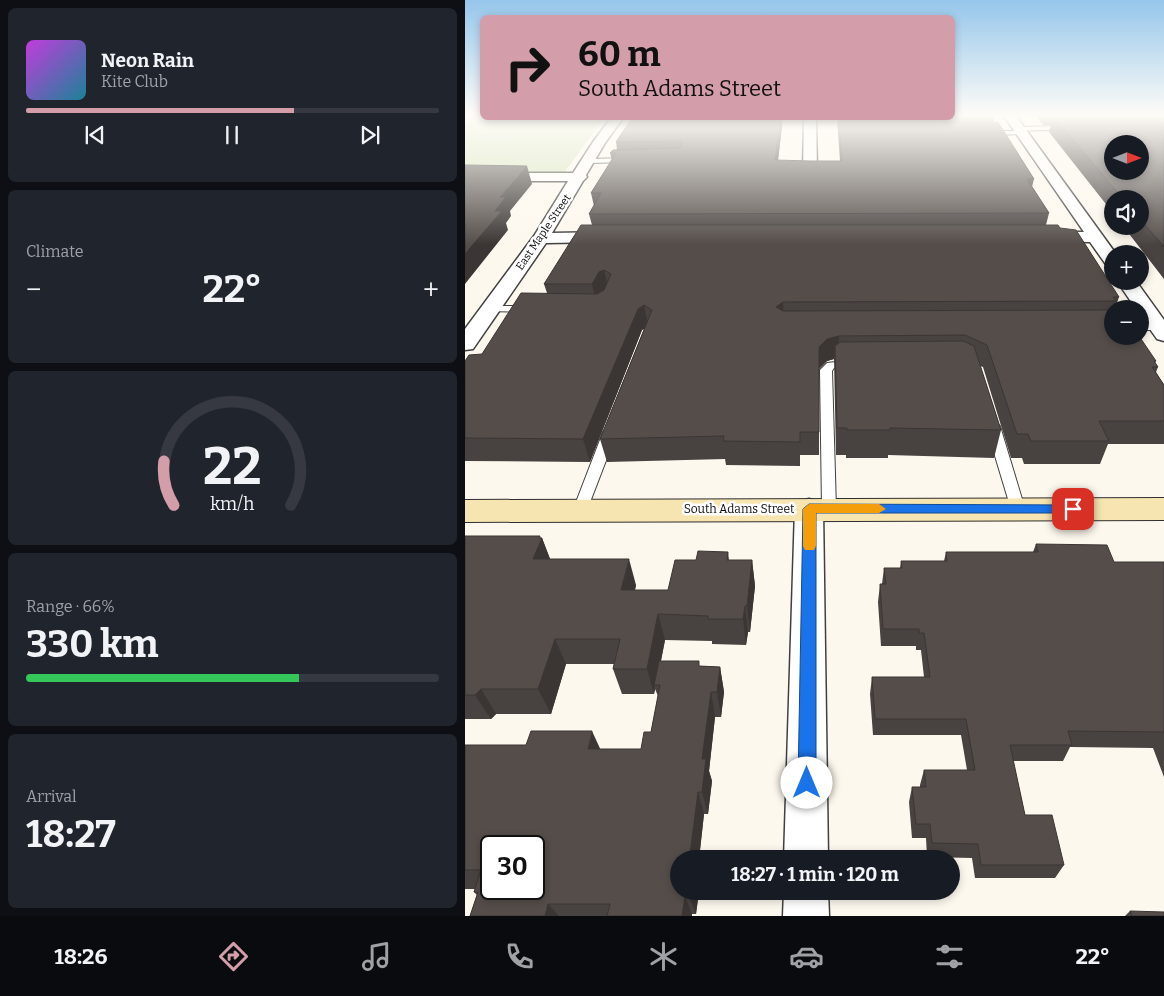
<!DOCTYPE html>
<html lang="en">
<head>
<meta charset="utf-8">
<style>
	:root { --surface:#171b24; --page:#20242c; --text:#f1f3f6; --muted:#9ea1a6; --line:#363941; --accent:#d39da9 }
	body { margin:0; font-family:Bitter,serif; background:var(--page); color:var(--text); height:100vh; display:flex; flex-direction:column; font-size:19px; white-space:nowrap }
	* { box-sizing:border-box; margin:0 }
	p { font-size:16px; color:var(--muted) }
	.icon { flex:none; width:28px; height:28px; fill:none; stroke:currentColor; stroke-width:2; stroke-linecap:round; stroke-linejoin:round }
	.map { position:relative; flex:1; overflow:hidden }
	.details { display:flex; flex-direction:column; gap:8px; padding:8px; background:#0d0f14; width:465px }
	.details>* { flex:none }
	.banner { position:absolute; left:15px; top:15px; width:475px; height:105px; border-radius:8px; box-shadow:0 2px 8px #0003; background:#d39da9; color:#111; overflow:hidden }
	.needle { width:32px; rotate:90deg }
	.fabs { position:absolute; left:639px; top:135px; display:grid; gap:10px }
	.fabs a { display:grid; place-items:center; width:45px; height:45px; border-radius:50%; background:var(--surface); box-shadow:0 2px 8px #0003; font-size:25px }
	.speed { position:absolute; left:15px; top:835px; display:flex; gap:10px; font-size:25px; font-weight:700; text-align:center }
	.speed>* { display:grid; place-content:center; width:65px; height:65px; border-radius:50%; background:var(--surface); box-shadow:0 2px 8px #0003; line-height:1 }
	.speed .limit { border:2px solid #111; border-radius:8px; background:#fff; color:#111 }
	.pin { position:absolute; display:grid; place-items:center; width:42px; height:42px; color:#fff; margin:-21px; border-radius:10px; box-shadow:0 2px 8px #0006 }
	.me { position:absolute; width:55px; margin:-28px; rotate:0deg; stroke-linejoin:round; filter:drop-shadow(0 0 4px #0008) }
	.turn { display:flex; align-items:center; gap:18px; height:105px; padding:0 15px; font-size:22px }
	.turn .icon { width:65px; height:65px; stroke-width:2.5 }
	.turn b { display:block; font-size:35px; line-height:42px }
	.big { font-size:38px; font-weight:700; line-height:1.1 }
	.details .card { flex:1; display:flex; flex-direction:column; justify-content:center; gap:8px; min-width:0; padding:0 18px; border-radius:8px; background:var(--page) }
	.details .dial { align-items:center; gap:0 }
	.dial svg { height:130px; overflow:visible; fill:none; stroke:var(--line); stroke-width:7; stroke-linecap:round; text-anchor:middle }
	.dial text { fill:var(--text); stroke:none }
	.song { display:flex; align-items:center; gap:15px }
	.cover { width:60px; height:60px; border-radius:8px; background:linear-gradient(135deg,hsl(290 70% 55%),hsl(190 70% 35%)) }
	.played { height:5px; border-radius:2px; background:linear-gradient(90deg,var(--accent) 65%,var(--line) 65%) }
	.keys { display:flex; justify-content:space-around; direction:ltr }
	.heat { display:flex; justify-content:space-between; align-items:center; font-size:28px; direction:ltr }
	.charge { height:8px; border-radius:4px; background:linear-gradient(90deg,#34c759 66%,var(--line) 0) }
	.trip { position:absolute; left:205px; top:850px; width:290px; height:50px; border-radius:25px; background:var(--surface); box-shadow:0 2px 8px #0003; font-weight:700; line-height:50px; text-align:center }
	.dock { display:flex; height:80px; justify-content:space-around; align-items:center; background:#090b0e; color:var(--muted) }
	.dock .icon { width:35px; height:35px }
	.dock .selected { color:var(--accent) }
	.dock b { font-size:22px; color:var(--text) }
	main { display:flex; flex:1; min-height:0 }
	.map>svg:first-child { display:block }
	.green { fill:#d6e4bb }
	.lines { fill:none; stroke-linecap:round; stroke-linejoin:round }
	.lane-casing { stroke:#404040; stroke-width:2 }
	.street-casing { stroke:#404040; stroke-width:3 }
	.secondary-casing { stroke:#2f2f2f; stroke-width:2 }
	.lane { fill:#fff; fill-rule:evenodd }
	.street { fill:#fff; fill-rule:evenodd }
	.secondary { fill:#f6e5b0; fill-rule:evenodd }
	.wall { fill:#484240 }
	.shaded-wall { fill:#3b3634 }
	.building { fill:#544d4a; stroke:#3b3634; fill-rule:evenodd }
	.route { fill:#1a73e8; stroke:#114b97 }
	.slow { fill:#f59e0b }
	.labels { text-anchor:middle; stroke-width:5; stroke-linejoin:round; paint-order:stroke }
	.far-street-label { font-size:11px; fill:#0d0d0d; stroke:#fff }
	.street-label { font-size:12px; fill:#0d0d0d; stroke:#fff }
</style>
</head>
<body>
<main>
<section class="details">
<div class="card">
<div class="song"><i class="cover"></i><div><b>Neon Rain</b><p>Kite Club</p></div></div>
<div class="played"></div>
<div class="keys"><svg class="icon" aria-label="previous" viewBox="0 0 24 24"><path d="M18 5L8 12l10 7zM5 5v14"/></svg><svg class="icon" aria-label="pause" viewBox="0 0 24 24"><path d="M8 5v14M16 5v14"/></svg><svg class="icon" aria-label="next" viewBox="0 0 24 24"><path d="M6 5l10 7-10 7zM19 5v14"/></svg></div>
</div>
<div class="card"><p>Climate</p>
<div class="heat"><a>−</a><b class="big">22°</b><a>+</a></div>
</div>
<div class="card dial"><svg viewBox="0 0 100 80">
<path d="M14 69A42 42 0 1 1 86 69"/>
<path d="M14 69A42 42 0 0 1 8 42" stroke="#d39da9"/>
<text x="50" y="56" font-size="32" font-weight="700">22</text>
<text x="50" y="72" font-size="11">km/h</text>
</svg></div>
<div class="card"><p>Range · 66%</p><b class="big">330 km</b><div class="charge"></div></div>
<div class="card"><p>Arrival</p><b class="big">18:27</b></div>
</section>
<div class="map">
<svg width="699" height="916" viewBox="0 0 699 916">
	<rect width="100%" height="100%" fill="#fdf8ee"/>
	<path class="green" d="M 0,116 L 18,118 L 139,118 L 99,173 L 0,173 Z"/>
	<g class="lines">
		<defs>
			<g id="lane">
				<path d="M 602,126 L 604,127 L 604,129 L 553,131 L 550,129 L 553,127 Z"/>
				<path d="M 557,131 L 560,133 L 559,134 L 522,135 L 519,133 L 522,131 Z"/>
				<path d="M 164,158 L 167,158 L 167,162 L 124,163 L 120,161 L 124,159 Z"/>
				<path d="M 25,306 L 63,306 L 68,309 L 63,312 L 21,311 L 20,309 Z"/>
				<path d="M 675,324 L 693,324 L 698,327 L 693,330 L 675,330 Z"/>
				<path d="M 388,360 L 392,361 L 394,363 L 392,365 L 369,368 L 367,371 L 371,509 L 369,513 L 364,514 L 359,513 L 357,509 L 355,370 L 362,363 Z"/>
				<path d="M 528,422 L 535,426 L 560,509 L 558,513 L 553,514 L 548,513 L 546,509 L 521,426 Z"/>
				<path d="M 145,428 L 152,432 L 122,510 L 120,514 L 115,515 L 110,514 L 108,510 L 138,432 Z"/>
			</g>
			<g id="street">
				<path d="M 539,116 L 551,116 L 651,254 L 648,254 L 648,267 L 642,266 L 625,242 L 574,241 L 572,237 L 574,233 L 580,232 L 619,232 Z"/>
				<path d="M 146,118 L 158,118 L 140,143 L 121,175 L 122,177 L 118,181 L 87,233 L 144,232 L 150,233 L 152,237 L 150,241 L 144,242 L 81,243 L 8,349 L 0,350 L 0,329 L 69,236 L 103,181 L 0,181 L 0,173 L 108,173 L 128,142 Z"/>
				<path d="M 339,118 L 351,118 L 352,171 L 345,175 L 338,171 Z"/>
				<path d="M 652,281 L 671,281 L 699,320 L 699,341 L 692,339 L 675,315 L 675,309 L 671,309 Z"/>
				<path d="M 344,499 L 354,502 L 358,509 L 363,859 L 319,859 L 330,509 L 334,502 Z"/>
				<path d="M 319,891 L 363,891 L 364,916 L 318,916 Z"/>
			</g>
			<path id="secondary" d="M 699,498 L 699,520 L 0,522 L 0,500 Z"/>
		</defs>
		<use href="#lane" class="lane-casing"/>
		<use href="#street" class="street-casing"/>
		<use href="#secondary" class="secondary-casing"/>
		<use href="#lane" class="lane"/>
		<use href="#street" class="street"/>
		<use href="#secondary" class="secondary"/>
	</g>
	<g class="wall">
		<path d="M 488,116 L 529,116 L 528,122 L 569,179 L 567,187 L 584,213 L 581,225 L 595,228 L 654,297 L 650,309 L 648,309 L 648,336 L 691,361 L 690,363 L 693,367 L 691,372 L 699,385 L 699,444 L 643,444 L 635,464 L 559,464 L 557,458 L 546,458 L 518,367 L 515,366 L 536,430 L 529,458 L 423,455 L 423,458 L 381,458 L 381,455 L 371,455 L 369,359 L 362,361 L 354,369 L 354,455 L 335,455 L 335,466 L 261,465 L 260,459 L 142,462 L 135,439 L 179,329 L 177,330 L 125,462 L 0,461 L 0,361 L 17,354 L 82,293 L 79,284 L 127,225 L 124,214 L 129,206 L 126,193 L 147,160 L 145,153 L 152,149 L 151,142 L 167,118 L 318,118 L 313,161 L 375,161 L 372,118 L 488,118 Z"/>
		<path d="M 571,116 L 699,116 L 699,279 L 658,226 L 675,226 L 675,199 L 648,199 L 648,213 L 584,132 L 586,125 L 578,125 Z"/>
		<path d="M 0,536 L 77,538 L 85,559 L 171,585 L 170,590 L 203,590 L 231,560 L 263,552 L 264,560 L 287,560 L 290,586 L 285,632 L 283,632 L 281,645 L 247,644 L 247,641 L 200,640 L 196,661 L 235,666 L 255,667 L 259,692 L 256,717 L 250,717 L 244,771 L 247,781 L 243,814 L 239,814 L 234,859 L 214,859 L 214,891 L 234,891 L 231,914 L 227,914 L 227,916 L 5,916 L 12,895 L 9,892 L 10,889 L 0,889 L 0,745 L 136,749 L 176,749 L 186,732 L 193,696 L 190,689 L 189,694 L 157,694 L 148,669 L 149,664 L 101,664 L 86,714 L 31,714 L 26,719 L 0,719 Z"/>
		<path d="M 571,544 L 649,562 L 699,562 L 699,777 L 688,748 L 605,747 L 598,761 L 548,761 L 560,815 L 599,865 L 590,878 L 510,878 L 507,858 L 462,857 L 461,838 L 447,838 L 444,802 L 447,787 L 455,787 L 455,785 L 459,770 L 502,770 L 496,735 L 408,735 L 405,694 L 407,677 L 459,677 L 456,650 L 451,650 L 451,646 L 416,646 L 413,602 L 415,584 L 417,584 L 419,568 L 435,568 L 436,561 L 479,561 L 481,552 L 568,552 Z"/>
		<path d="M 665,911 L 699,916 L 660,916 Z"/>
	</g>
	<g class="shaded-wall">
		<path d="M 316,118 L 318,118 L 311,176 L 310,160 Z"/>
		<path d="M 478,118 L 480,118 L 479,129 L 476,120 Z"/>
		<path d="M 62,166 L 67,184 L 45,211 L 46,216 L 41,223 L 43,230 L 0,284 L 0,254 L 30,211 L 35,197 Z"/>
		<path d="M 139,270 L 144,290 L 132,305 L 127,284 L 134,272 Z"/>
		<path d="M 318,302 L 319,323 L 311,307 Z"/>
		<path d="M 179,305 L 183,326 L 177,330 L 125,462 L 118,439 L 173,309 Z"/>
		<path d="M 374,336 L 373,358 L 370,346 L 369,359 L 362,361 L 354,369 L 354,347 L 362,339 Z"/>
		<path d="M 75,536 L 76,539 L 77,538 L 87,564 L 68,559 Z"/>
		<path d="M 164,559 L 171,585 L 164,616 L 156,590 Z"/>
		<path d="M 287,560 L 290,586 L 285,632 L 282,606 Z"/>
		<path d="M 280,606 L 283,632 L 281,645 L 278,619 Z"/>
		<path d="M 193,614 L 200,640 L 191,685 L 189,685 L 190,689 L 189,694 L 182,669 Z"/>
		<path d="M 90,639 L 101,664 L 86,714 L 73,689 Z"/>
		<path d="M 255,667 L 259,692 L 256,717 L 252,692 Z"/>
		<path d="M 16,689 L 31,714 L 26,719 L 10,695 Z"/>
		<path d="M 246,692 L 250,717 L 244,771 L 247,781 L 243,814 L 237,792 L 237,759 Z"/>
		<path d="M 127,731 L 138,755 L 123,749 Z"/>
		<path d="M 233,792 L 239,814 L 234,859 L 226,859 L 225,854 Z"/>
		<path d="M 225,891 L 234,891 L 231,914 L 224,896 Z"/>
		<path d="M 220,896 L 227,914 L 227,916 L 217,916 Z"/>
		<path d="M 83,904 L 94,916 L 80,916 Z"/>
	</g>
	<g class="building">
		<path d="M 588,116 L 699,116 L 699,247 L 675,219 L 675,199 L 658,199 ZM 648,144 L 675,144 L 675,171 L 648,171 Z"/>
		<path d="M 167,118 L 316,118 L 310,160 L 346,161 L 377,161 L 373,118 L 478,118 L 476,120 L 481,123 L 533,122 L 569,179 L 562,179 L 584,213 L 124,214 L 136,193 L 126,193 L 151,153 L 145,153 L 148,150 L 216,148 L 217,143 L 215,141 L 151,142 Z"/>
		<path d="M 0,165 L 62,166 L 35,197 L 41,197 L 30,211 L 37,211 L 0,254 Z"/>
		<path d="M 116,225 L 593,225 L 595,228 L 611,230 L 654,297 L 648,297 L 651,301 L 318,302 L 311,307 L 318,311 L 648,310 L 648,336 L 674,336 L 691,361 L 689,361 L 693,367 L 687,367 L 699,385 L 699,421 L 634,421 L 644,441 L 566,441 L 563,434 L 552,434 L 522,345 L 500,335 L 374,336 L 362,339 L 354,347 L 354,432 L 335,432 L 335,442 L 258,441 L 259,436 L 135,439 L 187,310 L 179,305 L 173,309 L 118,439 L 0,438 L 0,361 L 4,355 L 17,354 L 56,293 L 132,294 L 139,290 L 146,274 L 139,270 L 134,272 L 127,284 L 79,284 Z"/>
		<path d="M 498,341 L 509,346 L 536,430 L 425,428 L 425,430 L 382,430 L 382,428 L 372,428 L 370,346 L 375,342 Z"/>
		<path d="M 0,536 L 75,536 L 74,538 L 77,538 L 68,559 L 164,559 L 156,590 L 203,590 L 210,560 L 231,560 L 233,551 L 263,552 L 262,560 L 287,560 L 282,606 L 280,606 L 278,619 L 243,619 L 243,616 L 193,614 L 182,669 L 148,669 L 155,639 L 90,639 L 73,689 L 16,689 L 10,695 L 0,695 Z"/>
		<path d="M 571,544 L 642,545 L 649,562 L 699,562 L 699,732 L 603,731 L 607,745 L 545,745 L 560,815 L 587,815 L 599,865 L 516,865 L 513,844 L 467,843 L 465,824 L 451,824 L 447,787 L 461,787 L 459,770 L 510,770 L 501,719 L 410,719 L 407,677 L 465,677 L 459,633 L 454,633 L 454,629 L 418,629 L 415,584 L 421,584 L 419,568 L 437,568 L 436,561 L 482,561 L 481,552 L 573,552 Z"/>
		<path d="M 194,661 L 234,661 L 234,666 L 255,667 L 252,692 L 246,692 L 237,759 L 241,759 L 237,792 L 233,792 L 225,854 L 229,854 L 229,859 L 214,859 L 214,891 L 225,891 L 224,896 L 220,896 L 217,916 L 142,916 L 145,904 L 83,904 L 80,916 L 5,916 L 13,892 L 9,892 L 16,870 L 0,870 L 0,745 L 61,745 L 66,731 L 127,731 L 123,749 L 176,749 L 179,732 L 186,732 L 195,685 L 189,685 ZM 26,846 L 69,846 L 69,889 L 26,889 Z"/>
		<path d="M 665,911 L 699,912 L 699,916 L 667,916 Z"/>
	</g>
	<linearGradient id="sky" x2="0" y2="1"><stop stop-color="#95c6eb"/><stop offset="0.47" stop-color="#fefcf7"/><stop offset="1" stop-color="#fefcf7" stop-opacity="0"/></linearGradient>
	<rect width="699" height="245" fill="url(#sky)"/>
	<path class="route" d="M 344,504 L 608,505 L 614,509 L 608,513 L 351,513 L 351,783 L 348,789 L 342,791 L 336,789 L 333,783 L 338,509 Z"/>
	<path class="slow" d="M 344,504 L 414,504 L 421,509 L 414,513 L 351,513 L 351,546 L 349,550 L 340,550 L 338,546 L 338,509 Z"/>
	<g class="labels">
		<g class="far-street-label">
			<text transform="translate(78 232) rotate(-56)" y="4">East Maple Street</text>
		</g>
		<g class="street-label">
			<text x="274" y="513">South Adams Street</text>
		</g>
	</g>
</svg>
<div class="fabs">
<a><svg class="needle" viewBox="-14 -14 28 28"><path d="M0-13l5 13h-10z" fill="#e53935"/><path d="M0 13l5-13h-10z" fill="#9ea1a6"/></svg></a>
<a><svg class="icon" aria-label="sound" viewBox="0 0 24 24"><path d="M4 9h4l5-4v14l-5-4H4zM17 9q2 3 0 6"/></svg></a>
<a>+</a>
<a>−</a>
</div>
<div class="speed"><div class="limit">30</div></div>
<div class="pin" style="left:608px;top:509px;background:#d93025"><svg class="icon" aria-label="arrive" viewBox="0 0 24 24"><path d="M6 21V4h12l-3 4 3 4H6"/></svg></div>
<svg class="me" style="left:342px;top:783px" viewBox="-20 -20 40 40"><circle r="19" fill="#fff"/><path d="M0-13L10 11 0 6-10 11z" fill="#1a73e8"/></svg>
<div class="trip">18:27 · 1 min · 120 m</div>
<div class="banner">
<div class="turn"><svg class="icon" aria-label="right" viewBox="0 0 24 24"><path d="M7 20v-9h11M14 6l5 5-5 5"/></svg><div><b>60 m</b>South Adams Street</div></div>
</div>
</div>
</main>
<nav class="dock">
<b>18:26</b>
<svg class="icon selected" aria-label="directions" viewBox="0 0 24 24"><path d="M12 3l9 9-9 9-9-9zM9 14v-3h6M13 9l2 2-2 2"/></svg>
<svg class="icon" aria-label="music" viewBox="0 0 24 24"><path d="M9 18V5l10-2v13"/><circle cx="6" cy="18" r="3"/><circle cx="16" cy="16" r="3"/></svg>
<svg class="icon" aria-label="phone" viewBox="0 0 24 24"><path d="M5 4h4l2 5-3 2q2 4 5 5l2-3 5 2v4C11 20 4 13 5 4z"/></svg>
<svg class="icon" aria-label="climate" viewBox="0 0 24 24"><path d="M12 3v18M4 7l16 10M4 17L20 7"/></svg>
<svg class="icon" aria-label="car" viewBox="0 0 24 24"><path d="M5 17H2v-5l4-1 3-4h7l3 4 3 1v5h-3M9 17h6M6 11h13"/><circle cx="7" cy="17" r="2"/><circle cx="17" cy="17" r="2"/></svg>
<svg class="icon" aria-label="filters" viewBox="0 0 24 24"><path d="M4 7h16M4 17h16"/><circle cx="9" cy="7" r="2"/><circle cx="15" cy="17" r="2"/></svg>
<b>22°</b>
</nav>
</body>
</html>
